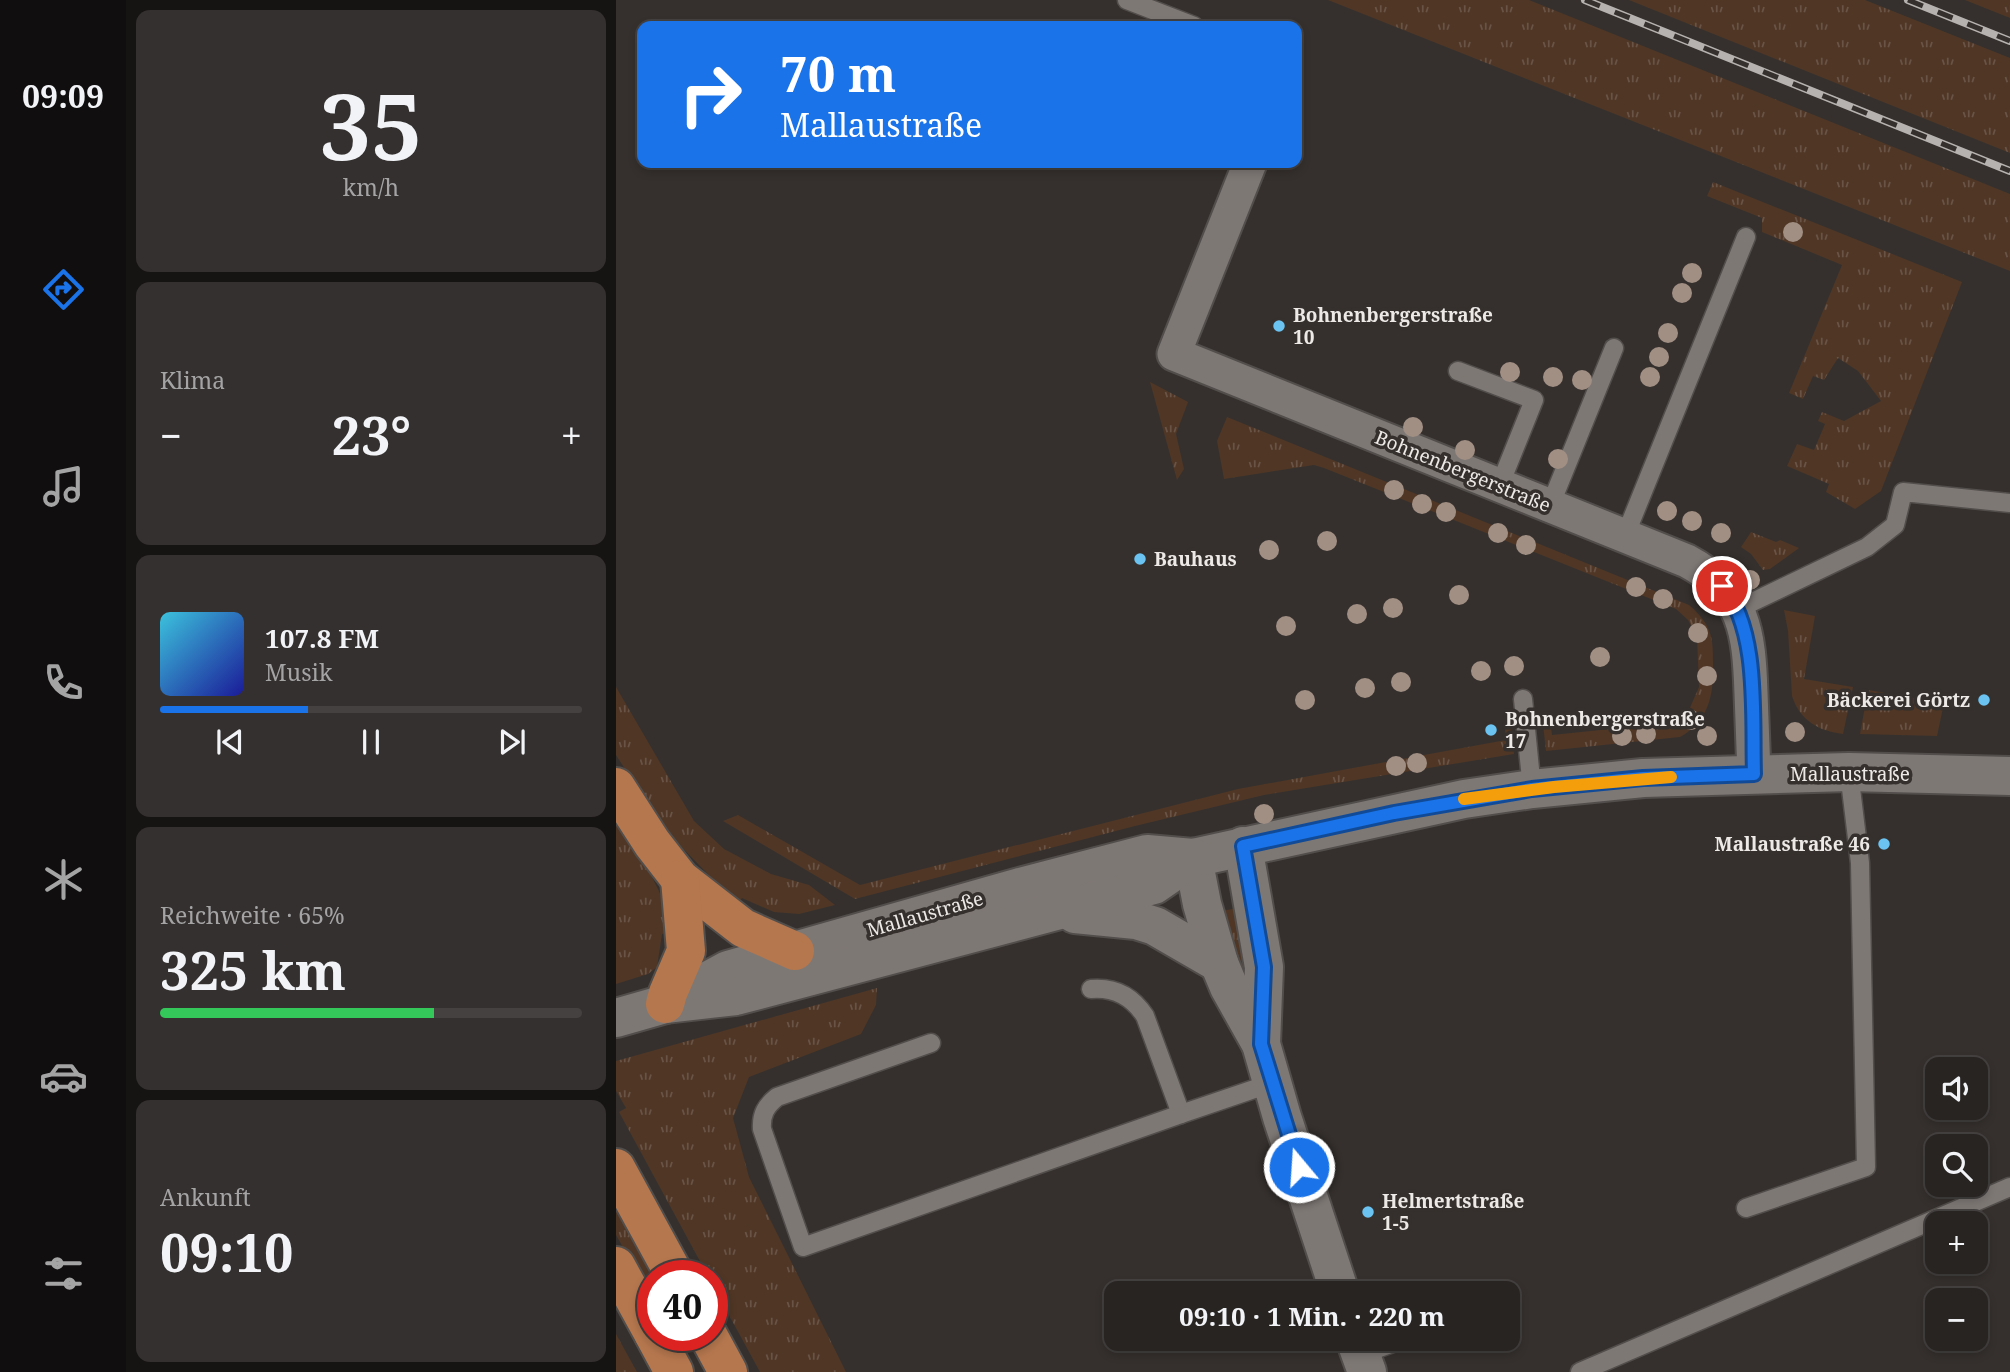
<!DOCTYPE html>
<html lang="de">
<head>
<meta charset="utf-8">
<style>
	:root { --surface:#282422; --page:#34302f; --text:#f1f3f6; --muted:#a5a4a5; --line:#444140; --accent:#1a73e8 }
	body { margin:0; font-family:"Noto Serif",serif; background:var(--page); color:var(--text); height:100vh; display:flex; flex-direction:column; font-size:26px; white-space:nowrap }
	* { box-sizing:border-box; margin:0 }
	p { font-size:23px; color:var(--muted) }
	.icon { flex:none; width:38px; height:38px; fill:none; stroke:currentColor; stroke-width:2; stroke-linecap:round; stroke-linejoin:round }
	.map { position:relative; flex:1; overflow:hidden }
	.details { display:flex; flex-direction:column; gap:10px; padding:10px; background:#161413; width:490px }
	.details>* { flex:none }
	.guide { position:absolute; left:21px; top:21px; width:665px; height:147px; border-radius:14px; box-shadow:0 4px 10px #0003,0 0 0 2px var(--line); background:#1a73e8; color:#fff; overflow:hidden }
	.controls { position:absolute; left:1309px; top:1057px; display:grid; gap:14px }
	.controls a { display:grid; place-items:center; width:63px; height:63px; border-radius:14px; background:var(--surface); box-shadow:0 4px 10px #0003,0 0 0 2px var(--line); font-size:35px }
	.speed { position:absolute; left:21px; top:1260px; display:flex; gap:14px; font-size:35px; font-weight:700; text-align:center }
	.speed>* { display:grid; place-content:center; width:91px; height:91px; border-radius:50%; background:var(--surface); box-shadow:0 4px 10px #0003,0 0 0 2px var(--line); line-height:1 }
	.speed .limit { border:10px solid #d22; background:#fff; color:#111 }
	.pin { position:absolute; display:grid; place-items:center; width:60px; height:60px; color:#fff; margin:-30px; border:4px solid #fff; border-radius:50%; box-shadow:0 2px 7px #0007 }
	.me { position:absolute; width:77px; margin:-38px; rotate:342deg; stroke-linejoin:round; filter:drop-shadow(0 0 5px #0008) }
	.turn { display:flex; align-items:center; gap:24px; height:147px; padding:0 28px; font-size:32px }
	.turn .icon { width:91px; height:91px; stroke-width:2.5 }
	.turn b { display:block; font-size:49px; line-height:60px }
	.big { font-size:52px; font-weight:700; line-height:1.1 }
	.details .card { flex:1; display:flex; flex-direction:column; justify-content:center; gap:10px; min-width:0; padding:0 24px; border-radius:14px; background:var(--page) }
	.details .dial { align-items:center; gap:0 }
	.dial b { font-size:91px; line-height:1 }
	.song { display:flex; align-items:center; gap:21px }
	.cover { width:84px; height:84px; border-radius:10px; background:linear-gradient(135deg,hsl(190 70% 55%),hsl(240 70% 35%)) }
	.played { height:7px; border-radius:4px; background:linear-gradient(90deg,var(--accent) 35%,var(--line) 35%) }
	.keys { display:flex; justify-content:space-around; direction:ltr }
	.heat { display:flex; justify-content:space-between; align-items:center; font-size:38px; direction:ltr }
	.charge { height:10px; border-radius:5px; background:linear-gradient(90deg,#34c759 65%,var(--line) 0) }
	.trip { position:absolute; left:488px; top:1281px; width:416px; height:70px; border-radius:14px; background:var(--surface); box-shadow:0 4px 10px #0003,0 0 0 2px var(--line); font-weight:700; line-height:70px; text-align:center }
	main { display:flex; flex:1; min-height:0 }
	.tabs { display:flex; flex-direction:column; width:126px; justify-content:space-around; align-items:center; background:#100e0e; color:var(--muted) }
	.tabs .icon { width:49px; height:49px }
	.tabs .on { color:var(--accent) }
	.tabs b { font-size:32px; color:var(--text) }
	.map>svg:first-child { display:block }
	.grass { fill:url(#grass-tufts) }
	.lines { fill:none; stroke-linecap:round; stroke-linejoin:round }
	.lane-casing { stroke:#524e4c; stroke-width:21 }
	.street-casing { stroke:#524e4c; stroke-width:37 }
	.secondary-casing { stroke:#524e4c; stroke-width:42 }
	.highway-casing { stroke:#524e4c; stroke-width:42 }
	.lane { stroke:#7e7875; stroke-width:18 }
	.street { stroke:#7e7875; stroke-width:33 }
	.secondary { stroke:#7e7875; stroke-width:38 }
	.highway { stroke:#b5774e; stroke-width:38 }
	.rail-casing { stroke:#b6b2b0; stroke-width:8 }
	.rail { stroke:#35302d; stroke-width:5; stroke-dasharray:16; stroke-linecap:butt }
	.tree { fill:#a18f84 }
	.route-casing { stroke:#114b97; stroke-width:18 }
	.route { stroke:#1a73e8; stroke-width:12 }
	.slow { stroke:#f59e0b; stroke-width:12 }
	.poi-dot { fill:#6ac3f1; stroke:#35302d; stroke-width:2.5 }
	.labels { text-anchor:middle; stroke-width:7; stroke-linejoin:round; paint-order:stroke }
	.poi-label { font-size:19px; font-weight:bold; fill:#ece9e7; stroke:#35302d; text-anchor:start }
	.street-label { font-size:19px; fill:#ece9e7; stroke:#35302d }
</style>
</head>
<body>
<main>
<nav class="tabs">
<b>09:09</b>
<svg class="icon on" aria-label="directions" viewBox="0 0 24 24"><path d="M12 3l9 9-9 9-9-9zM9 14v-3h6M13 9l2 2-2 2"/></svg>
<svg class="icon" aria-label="music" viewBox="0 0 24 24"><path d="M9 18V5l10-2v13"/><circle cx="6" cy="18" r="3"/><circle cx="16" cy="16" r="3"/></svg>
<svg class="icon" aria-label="phone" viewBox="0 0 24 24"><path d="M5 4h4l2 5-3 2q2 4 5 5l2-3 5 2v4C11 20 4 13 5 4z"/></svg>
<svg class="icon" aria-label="climate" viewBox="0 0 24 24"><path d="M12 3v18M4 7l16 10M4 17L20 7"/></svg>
<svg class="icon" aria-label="car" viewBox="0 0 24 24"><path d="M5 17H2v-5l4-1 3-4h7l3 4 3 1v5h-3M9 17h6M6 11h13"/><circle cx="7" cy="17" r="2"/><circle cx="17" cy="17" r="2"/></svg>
<svg class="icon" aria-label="filters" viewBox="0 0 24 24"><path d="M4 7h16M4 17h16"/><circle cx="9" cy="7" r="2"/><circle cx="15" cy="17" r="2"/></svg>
</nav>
<section class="details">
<div class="card dial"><b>35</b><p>km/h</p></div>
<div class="card"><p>Klima</p>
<div class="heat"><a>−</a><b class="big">23°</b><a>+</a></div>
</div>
<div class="card">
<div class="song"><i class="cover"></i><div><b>107.8 FM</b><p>Musik</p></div></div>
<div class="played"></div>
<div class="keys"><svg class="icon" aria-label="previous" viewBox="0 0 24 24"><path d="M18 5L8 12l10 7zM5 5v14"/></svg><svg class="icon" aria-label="pause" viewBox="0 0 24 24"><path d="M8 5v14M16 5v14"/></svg><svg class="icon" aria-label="next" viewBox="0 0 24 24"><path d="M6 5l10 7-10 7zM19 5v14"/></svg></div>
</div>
<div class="card"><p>Reichweite · 65%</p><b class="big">325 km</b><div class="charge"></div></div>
<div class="card"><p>Ankunft</p><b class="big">09:10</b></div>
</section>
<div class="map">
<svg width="1394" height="1372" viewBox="0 0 1394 1372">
	<defs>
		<pattern id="grass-tufts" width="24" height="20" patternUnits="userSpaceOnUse" patternTransform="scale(1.75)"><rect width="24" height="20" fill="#4f3625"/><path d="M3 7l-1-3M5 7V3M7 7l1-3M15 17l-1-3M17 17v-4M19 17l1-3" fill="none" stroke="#685345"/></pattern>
	</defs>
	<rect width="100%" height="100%" fill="#35302d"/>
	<g class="grass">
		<path d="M 712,0 L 913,0 L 1394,194 L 1394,271 Z"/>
		<path d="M 1013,0 L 1249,0 L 1394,58 L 1394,153 Z"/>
		<path d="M 1349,0 L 1394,0 L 1394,18 Z"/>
		<path d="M 1097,182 L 1346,282 L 1265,491 L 1239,509 L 1210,492 L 1213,484 L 1171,466 L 1181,444 L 1198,450 L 1209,424 L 1202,421 L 1206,412 L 1228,421 L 1265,401 L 1242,371 L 1222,358 L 1208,380 L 1197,376 L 1187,399 L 1173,393 L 1226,265 L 1146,232 L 1146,218 L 1091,196 Z"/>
		<path d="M 534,382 L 572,402 L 560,434 L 568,469 L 561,480 Z"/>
		<path d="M 611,417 L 1073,605 C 1080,611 1086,617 1091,626 C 1097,637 1097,650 1097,663 C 1098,694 1093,721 1064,737 L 930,751 L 926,715 L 933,713 L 936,735 L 1052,723 L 1073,710 L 1083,687 L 1081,637 L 1072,620 L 1060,609 L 708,468 L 698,465 L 608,479 L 601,441 Z"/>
		<path d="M 1135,532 L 1160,542 L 1164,540 L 1183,548 L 1154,569 L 1147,570 L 1135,554 L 1125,547 Z"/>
		<path d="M 1168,610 L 1199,616 L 1188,679 L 1237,687 L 1227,734 C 1203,731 1184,721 1176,696 L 1172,631 Z"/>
		<path d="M 0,687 L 78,821 L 108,849 L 155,874 L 193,885 L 219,905 L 183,914 L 158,912 L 126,898 L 121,904 L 47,828 L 0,755 Z"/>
		<path d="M 1252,690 L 1328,703 L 1321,736 L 1244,734 Z"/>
		<path d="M 894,718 L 898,754 L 648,795 L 519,826 L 239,899 L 107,821 L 122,815 L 244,885 L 622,789 L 890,740 L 888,719 Z"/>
		<path d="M 0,819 C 20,854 52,891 54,932 L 46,934 L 41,967 L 32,974 L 0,984 Z"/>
		<path d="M 621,908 L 629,986 L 601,912 Z"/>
		<path d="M 261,988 L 260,1005 L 245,1034 L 133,1077 L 117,1118 L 133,1177 L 230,1372 L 144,1372 L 96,1284 L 96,1276 L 92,1276 L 3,1112 L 10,1108 L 0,1091 L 0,1061 Z"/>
		<path d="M 0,1209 L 37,1276 L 37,1300 L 0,1235 Z"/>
		<path d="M 0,1334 L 21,1372 L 0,1372 Z"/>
	</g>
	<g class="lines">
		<defs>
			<g id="lane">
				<path d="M 511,0 L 578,26"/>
				<path d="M 842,371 L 918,400 L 883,487"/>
				<path d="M 934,506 L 998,348"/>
				<path d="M 1009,536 L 1130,237"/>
				<path d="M 1122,609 L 1251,547 L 1279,525 L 1287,492 L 1394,503"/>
				<path d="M 907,699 L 916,789"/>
				<path d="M 475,989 C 498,987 516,996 529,1016 L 565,1114 L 656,1083"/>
				<path d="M 315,1043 L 161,1097 C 150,1106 145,1114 146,1129 L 187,1247 L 565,1114"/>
				<path d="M 1130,1208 L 1250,1167 L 1244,863 L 1233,772"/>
				<path d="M 744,1355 L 788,1339"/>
				<path d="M 964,1372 L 1394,1187"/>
			</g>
			<path id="street" d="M 634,163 L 558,354 L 1071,561 C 1129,592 1133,633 1135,693 C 1136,720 1137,747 1138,774"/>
			<g id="secondary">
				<path d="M 627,846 L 648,967 L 645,1044"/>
				<path d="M 577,858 L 586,904 L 603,963 L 613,987 L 645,1044 L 666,1117 L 724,1293"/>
				<path d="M 459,914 L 520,920 L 539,926 L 603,963"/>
				<path d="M 49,1004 L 112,970 L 404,887 L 531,854 L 577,858 L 848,799 L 916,789 L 1027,778 L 1233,772 L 1394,776"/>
				<path d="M 0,1018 L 49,1004 L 120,996 L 538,885 L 577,858"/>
				<path d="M 739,1339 L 751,1372"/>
			</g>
			<g id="highway">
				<path d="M 0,787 L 36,843 L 64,879 L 127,928 L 179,951"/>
				<path d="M 49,1004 L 52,993 L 70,951 L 64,879"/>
				<path d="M 0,1168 L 59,1276"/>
				<path d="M 0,1266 L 37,1333"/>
				<path d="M 38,1335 L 58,1372"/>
				<path d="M 92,1335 L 112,1372"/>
			</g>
		</defs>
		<use href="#lane" class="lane-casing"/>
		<use href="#street" class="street-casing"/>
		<use href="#secondary" class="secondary-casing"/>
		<use href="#highway" class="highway-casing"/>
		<use href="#lane" class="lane"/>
		<use href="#street" class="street"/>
		<use href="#secondary" class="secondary"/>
		<use href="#highway" class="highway"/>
		<defs>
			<g id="rail">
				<path d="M 969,0 L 1394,171"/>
				<path d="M 1292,0 L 1394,41"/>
			</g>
		</defs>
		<use href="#rail" class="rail-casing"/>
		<use href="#rail" class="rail"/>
	</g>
	<g class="tree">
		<circle cx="1177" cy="232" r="10"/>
		<circle cx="1076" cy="273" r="10"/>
		<circle cx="1066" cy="293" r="10"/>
		<circle cx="1052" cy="333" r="10"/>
		<circle cx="1043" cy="357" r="10"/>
		<circle cx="894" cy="372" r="10"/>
		<circle cx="937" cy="377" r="10"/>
		<circle cx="1034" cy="377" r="10"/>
		<circle cx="966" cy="380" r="10"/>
		<circle cx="797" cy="427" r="10"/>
		<circle cx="849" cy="450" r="10"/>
		<circle cx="942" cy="459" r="10"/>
		<circle cx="778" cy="490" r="10"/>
		<circle cx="806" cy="504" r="10"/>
		<circle cx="1051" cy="511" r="10"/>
		<circle cx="830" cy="512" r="10"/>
		<circle cx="1076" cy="521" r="10"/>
		<circle cx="882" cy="533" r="10"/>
		<circle cx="1105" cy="533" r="10"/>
		<circle cx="711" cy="541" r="10"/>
		<circle cx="910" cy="545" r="10"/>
		<circle cx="653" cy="550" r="10"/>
		<circle cx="1134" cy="580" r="10"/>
		<circle cx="1020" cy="587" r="10"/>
		<circle cx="843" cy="595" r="10"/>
		<circle cx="1047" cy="599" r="10"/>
		<circle cx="777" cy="608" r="10"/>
		<circle cx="741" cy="614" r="10"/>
		<circle cx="670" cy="626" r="10"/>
		<circle cx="1082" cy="633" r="10"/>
		<circle cx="984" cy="657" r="10"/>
		<circle cx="898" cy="666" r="10"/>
		<circle cx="865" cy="671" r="10"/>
		<circle cx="1091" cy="676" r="10"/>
		<circle cx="785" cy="682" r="10"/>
		<circle cx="749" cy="688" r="10"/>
		<circle cx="689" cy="700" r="10"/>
		<circle cx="1075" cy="720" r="10"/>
		<circle cx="1179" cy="732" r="10"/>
		<circle cx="1030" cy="734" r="10"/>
		<circle cx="1006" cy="736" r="10"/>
		<circle cx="1091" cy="736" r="10"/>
		<circle cx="801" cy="763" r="10"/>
		<circle cx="780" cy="766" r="10"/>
		<circle cx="648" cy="814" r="10"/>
	</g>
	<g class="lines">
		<defs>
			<path id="route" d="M 683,1167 L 645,1044 L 648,967 L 627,846 L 778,813 L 916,789 L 1027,778 L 1138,774 C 1136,719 1144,628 1106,586"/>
		</defs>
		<use href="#route" class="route-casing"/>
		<use href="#route" class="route"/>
		<path class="slow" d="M 848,799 L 938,787 L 1055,777"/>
	</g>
	<g class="poi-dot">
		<circle cx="663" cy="326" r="7"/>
		<circle cx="524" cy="559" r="7"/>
		<circle cx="1368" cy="700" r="7"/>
		<circle cx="875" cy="730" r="7"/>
		<circle cx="1268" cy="844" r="7"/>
		<circle cx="752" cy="1212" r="7"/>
	</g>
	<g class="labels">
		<g class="poi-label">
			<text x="677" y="322">Bohnenbergerstraße<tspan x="677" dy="22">10</tspan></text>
			<text x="538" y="566">Bauhaus</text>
			<text x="1354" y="707" text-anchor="end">Bäckerei Görtz</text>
			<text x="889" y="726">Bohnenbergerstraße<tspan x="889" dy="22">17</tspan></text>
			<text x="1254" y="851" text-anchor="end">Mallaustraße 46</text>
			<text x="766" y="1208">Helmertstraße<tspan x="766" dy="22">1-5</tspan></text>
		</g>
		<g class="street-label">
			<text transform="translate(847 471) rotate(22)" y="7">Bohnenbergerstraße</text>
			<text x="1234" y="781">Mallaustraße</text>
			<text transform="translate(309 914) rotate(-16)" y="7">Mallaustraße</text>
		</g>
	</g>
</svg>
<div class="controls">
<a><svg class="icon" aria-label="sound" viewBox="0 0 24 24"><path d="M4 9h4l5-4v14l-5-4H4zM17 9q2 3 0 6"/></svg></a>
<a><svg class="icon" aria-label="search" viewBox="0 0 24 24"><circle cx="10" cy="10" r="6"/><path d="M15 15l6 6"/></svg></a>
<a>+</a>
<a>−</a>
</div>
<div class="speed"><div class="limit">40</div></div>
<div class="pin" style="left:1106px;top:586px;background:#d93025"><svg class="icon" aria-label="arrive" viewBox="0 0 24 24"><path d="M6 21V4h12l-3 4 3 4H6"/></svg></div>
<svg class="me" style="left:683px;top:1167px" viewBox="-20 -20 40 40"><circle r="17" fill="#1a73e8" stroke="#fff" stroke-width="3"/><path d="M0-11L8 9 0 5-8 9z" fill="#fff"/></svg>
<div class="trip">09:10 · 1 Min. · 220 m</div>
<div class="guide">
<div class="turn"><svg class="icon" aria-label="right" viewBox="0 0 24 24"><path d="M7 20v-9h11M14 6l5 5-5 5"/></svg><div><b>70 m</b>Mallaustraße</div></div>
</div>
</div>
</main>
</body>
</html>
